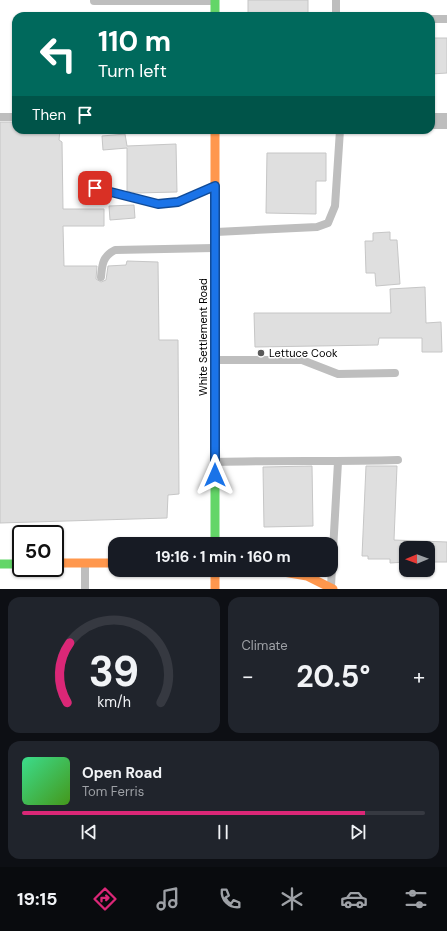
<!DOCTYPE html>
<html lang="en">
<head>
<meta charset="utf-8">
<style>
	:root { --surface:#171b24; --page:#20242c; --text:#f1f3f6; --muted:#9ea1a6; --line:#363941; --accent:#db2777 }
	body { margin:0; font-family:"DM Sans",sans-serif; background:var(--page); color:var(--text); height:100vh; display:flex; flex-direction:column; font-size:15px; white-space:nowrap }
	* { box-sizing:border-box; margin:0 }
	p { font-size:13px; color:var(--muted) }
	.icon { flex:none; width:22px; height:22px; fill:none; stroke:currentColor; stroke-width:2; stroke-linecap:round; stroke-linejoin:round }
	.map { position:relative; height:589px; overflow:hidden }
	.sheet { display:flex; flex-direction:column; gap:8px; padding:8px; background:#0d0f14; flex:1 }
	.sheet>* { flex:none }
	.top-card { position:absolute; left:12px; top:12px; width:423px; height:122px; border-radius:12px; box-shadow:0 1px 3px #0004; background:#00695c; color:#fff; overflow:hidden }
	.needle { width:26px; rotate:269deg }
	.buttons { position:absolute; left:399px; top:541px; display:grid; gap:8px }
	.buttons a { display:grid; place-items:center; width:36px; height:36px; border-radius:8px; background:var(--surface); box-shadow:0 1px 3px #0004; font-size:20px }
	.speed { position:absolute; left:12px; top:525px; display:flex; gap:8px; font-size:20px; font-weight:700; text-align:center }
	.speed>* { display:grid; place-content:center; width:52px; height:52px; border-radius:50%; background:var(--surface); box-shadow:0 1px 3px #0004; line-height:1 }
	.speed .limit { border:2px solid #111; border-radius:6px; background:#fff; color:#111 }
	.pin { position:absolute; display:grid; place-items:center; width:34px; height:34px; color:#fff; margin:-17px; border-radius:8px; box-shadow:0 2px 6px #0006 }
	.me { position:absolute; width:44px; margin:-22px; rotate:0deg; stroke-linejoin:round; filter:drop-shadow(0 0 3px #0008) }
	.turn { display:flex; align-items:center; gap:14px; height:84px; padding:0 20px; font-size:18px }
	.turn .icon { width:52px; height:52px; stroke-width:2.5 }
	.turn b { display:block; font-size:28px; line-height:34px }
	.then { display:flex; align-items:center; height:38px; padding:0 20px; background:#0003; gap:8px; font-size:15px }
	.big { font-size:30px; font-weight:700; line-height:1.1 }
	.sheet .tile { flex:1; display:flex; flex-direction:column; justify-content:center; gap:6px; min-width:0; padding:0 14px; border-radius:12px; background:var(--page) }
	.sheet .dial { align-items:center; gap:0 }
	.dial svg { height:104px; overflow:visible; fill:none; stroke:var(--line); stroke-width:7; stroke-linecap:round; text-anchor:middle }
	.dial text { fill:var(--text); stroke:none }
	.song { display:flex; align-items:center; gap:12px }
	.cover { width:48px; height:48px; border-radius:6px; background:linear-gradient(135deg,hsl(150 70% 55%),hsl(100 70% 35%)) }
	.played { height:4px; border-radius:2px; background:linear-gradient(90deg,var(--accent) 85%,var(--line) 85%) }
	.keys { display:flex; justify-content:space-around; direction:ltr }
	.heat { display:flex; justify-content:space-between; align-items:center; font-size:22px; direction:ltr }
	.sheet .tiles { flex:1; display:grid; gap:8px; grid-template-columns:1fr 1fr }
	.tile:last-child { grid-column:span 2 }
	.trip { position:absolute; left:108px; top:537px; width:230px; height:40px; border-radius:12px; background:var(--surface); box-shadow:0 1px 3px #0004; font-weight:700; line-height:40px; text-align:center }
	.dock { display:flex; height:64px; justify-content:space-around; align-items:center; background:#090b0e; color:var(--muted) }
	.dock .icon { width:28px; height:28px }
	.dock .current { color:var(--accent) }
	.dock b { font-size:18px; color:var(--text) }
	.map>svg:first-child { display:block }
	.building { fill:#dfdfdf; stroke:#c6c6c6 }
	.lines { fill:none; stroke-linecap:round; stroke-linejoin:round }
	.lane { stroke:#bebebe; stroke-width:8 }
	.street { stroke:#bebebe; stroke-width:16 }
	.fast { stroke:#63d668; stroke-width:9 }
	.slow { stroke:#ff974d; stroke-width:9 }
	.route-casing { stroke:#114b97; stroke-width:10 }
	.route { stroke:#1a73e8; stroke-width:7 }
	.poi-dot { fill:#595959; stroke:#fff; stroke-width:1.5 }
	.labels { text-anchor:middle; stroke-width:3; stroke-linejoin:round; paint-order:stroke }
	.street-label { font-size:11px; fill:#000; stroke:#fff }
	.poi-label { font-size:11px; fill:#000; stroke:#fff; text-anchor:start }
</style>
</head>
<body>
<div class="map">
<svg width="447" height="589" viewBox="0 0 447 589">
	<rect width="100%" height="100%" fill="#fff"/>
	<g class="building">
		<rect x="248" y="0" width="60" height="16"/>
		<path d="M 431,38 L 447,38 L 447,73 L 431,74 Z"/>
		<path d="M 0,122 L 16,122 L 16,130 L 60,130 L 59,140 L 62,142 L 63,209 L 104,209 L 104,226 L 63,226 L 64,266 L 97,266 L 96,279 L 101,282 L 106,280 L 108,266 L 126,265 L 127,261 L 158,262 L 159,340 L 178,340 L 179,494 L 168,495 L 167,518 L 0,523 Z"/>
		<path d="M 125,134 L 127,146 L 176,144 L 177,192 L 136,193 L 127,191 L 127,148 L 103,150 L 102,136 Z"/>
		<path d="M 267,153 L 326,153 L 326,181 L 316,181 L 316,214 L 266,213 Z"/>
		<path d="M 134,205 L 135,218 L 110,220 L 109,206 Z"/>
		<path d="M 390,232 L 390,240 L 397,240 L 400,284 L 376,286 L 375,273 L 366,273 L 365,241 L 373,241 L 373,233 Z"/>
		<path d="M 425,287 L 426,323 L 441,322 L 442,352 L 422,352 L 422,338 L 379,338 L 378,345 L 255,347 L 254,313 L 391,313 L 390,289 Z"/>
		<path d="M 312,466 L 313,526 L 264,527 L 263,467 Z"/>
		<path d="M 366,466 L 397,466 L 394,540 L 447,542 L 447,562 L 428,562 L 428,548 L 406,548 L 406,562 L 390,563 L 390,559 L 368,559 L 368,556 L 362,556 Z"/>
	</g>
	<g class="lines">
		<g class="lane">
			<path d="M 336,0 L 336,16"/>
			<path d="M 94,1 L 215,1"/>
			<path d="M 431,19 L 447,19"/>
			<path d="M 0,117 L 16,117"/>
			<path d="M 95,188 L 158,204 L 178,202 L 214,187"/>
			<path d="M 216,232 L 317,227 L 328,223 L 335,206 L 340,130"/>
			<path d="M 101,277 C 102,264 103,256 115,250 L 214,248"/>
			<path d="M 216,360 L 302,360 L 338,374 L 395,373"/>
			<path d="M 216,462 C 277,460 337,462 398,460"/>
			<path d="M 85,564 L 85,589"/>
			<path d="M 331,586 L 338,462"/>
		</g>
		<path class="street" d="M 431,121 L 447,121"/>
		<g class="fast">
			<path d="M 215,0 L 215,16"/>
			<path d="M 215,306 L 215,544"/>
			<path d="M 0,564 L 21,564"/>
		</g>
		<g class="slow">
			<path d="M 215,130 L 215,306"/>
			<path d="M 55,563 L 115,563"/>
			<path d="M 215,570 L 215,589"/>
			<path d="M 272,570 L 307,576 L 333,589"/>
		</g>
	</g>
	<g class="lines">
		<defs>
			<path id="route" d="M 95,188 L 158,204 L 178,202 L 215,186 L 215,475"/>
		</defs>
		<use href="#route" class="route-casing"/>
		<use href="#route" class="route"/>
	</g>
	<circle class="poi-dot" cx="261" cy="353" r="4"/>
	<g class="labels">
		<g class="street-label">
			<text transform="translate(203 337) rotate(-90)" y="4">White Settlement Road</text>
		</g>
		<g class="poi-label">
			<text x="269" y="357">Lettuce Cook</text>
		</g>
	</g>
</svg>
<div class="buttons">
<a><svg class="needle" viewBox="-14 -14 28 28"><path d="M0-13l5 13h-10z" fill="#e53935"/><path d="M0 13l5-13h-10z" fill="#9ea1a6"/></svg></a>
</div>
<div class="speed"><div class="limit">50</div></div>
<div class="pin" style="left:95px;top:188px;background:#d93025"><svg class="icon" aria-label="arrive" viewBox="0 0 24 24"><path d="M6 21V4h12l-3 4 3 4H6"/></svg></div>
<svg class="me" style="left:215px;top:475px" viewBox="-20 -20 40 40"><path d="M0-17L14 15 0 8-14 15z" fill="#1a73e8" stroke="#fff" stroke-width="4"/></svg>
<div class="trip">19:16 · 1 min · 160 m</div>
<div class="top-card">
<div class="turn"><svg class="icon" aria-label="left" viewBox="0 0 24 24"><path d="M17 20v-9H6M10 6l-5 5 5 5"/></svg><div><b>110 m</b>Turn left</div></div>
<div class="then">Then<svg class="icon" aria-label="arrive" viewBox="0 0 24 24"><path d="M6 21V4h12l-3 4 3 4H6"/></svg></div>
</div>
</div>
<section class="sheet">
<div class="tiles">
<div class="tile dial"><svg viewBox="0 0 100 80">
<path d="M14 69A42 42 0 1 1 86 69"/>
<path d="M14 69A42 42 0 0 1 16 23" stroke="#db2777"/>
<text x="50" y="56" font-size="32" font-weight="700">39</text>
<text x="50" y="72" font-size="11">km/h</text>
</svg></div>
<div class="tile"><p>Climate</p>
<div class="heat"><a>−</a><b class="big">20.5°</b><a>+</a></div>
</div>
<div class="tile">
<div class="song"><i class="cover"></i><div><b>Open Road</b><p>Tom Ferris</p></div></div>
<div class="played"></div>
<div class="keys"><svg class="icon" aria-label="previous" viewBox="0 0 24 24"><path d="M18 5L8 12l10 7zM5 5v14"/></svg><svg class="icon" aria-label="pause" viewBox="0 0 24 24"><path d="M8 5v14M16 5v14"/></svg><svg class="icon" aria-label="next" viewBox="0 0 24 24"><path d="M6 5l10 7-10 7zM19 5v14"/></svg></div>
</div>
</div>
</section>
<nav class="dock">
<b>19:15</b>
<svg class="icon current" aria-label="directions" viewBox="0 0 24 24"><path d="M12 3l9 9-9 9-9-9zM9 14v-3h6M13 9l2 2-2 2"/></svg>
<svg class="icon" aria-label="music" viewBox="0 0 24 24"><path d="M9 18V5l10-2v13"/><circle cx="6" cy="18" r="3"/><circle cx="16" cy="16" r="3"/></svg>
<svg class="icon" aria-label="phone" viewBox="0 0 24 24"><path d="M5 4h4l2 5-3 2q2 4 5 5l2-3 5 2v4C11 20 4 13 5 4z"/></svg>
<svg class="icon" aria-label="climate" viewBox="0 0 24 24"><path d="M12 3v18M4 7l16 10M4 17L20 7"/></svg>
<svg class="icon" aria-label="car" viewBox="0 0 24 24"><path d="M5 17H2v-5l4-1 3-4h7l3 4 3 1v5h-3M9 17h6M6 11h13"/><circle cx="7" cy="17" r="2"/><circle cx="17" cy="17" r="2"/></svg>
<svg class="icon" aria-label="filters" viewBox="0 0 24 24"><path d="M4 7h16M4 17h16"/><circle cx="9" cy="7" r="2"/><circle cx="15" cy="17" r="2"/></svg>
</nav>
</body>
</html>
